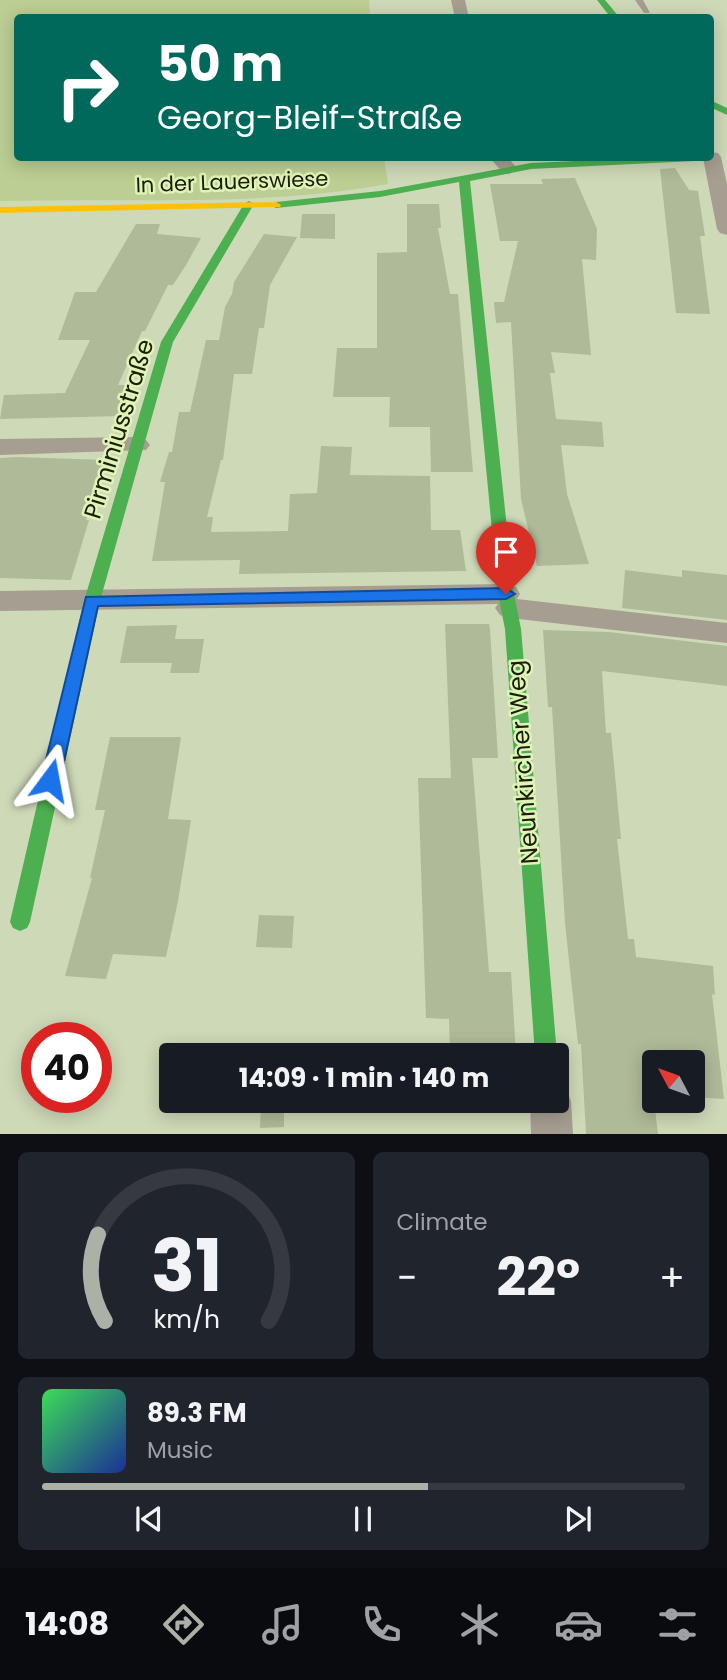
<!DOCTYPE html>
<html lang="en">
<head>
<meta charset="utf-8">
<style>
	:root { --surface:#171b24; --page:#20242c; --text:#f1f3f6; --muted:#9ea1a6; --line:#363941; --accent:#acb1a7 }
	body { margin:0; font-family:Poppins,sans-serif; background:var(--page); color:var(--text); height:100vh; display:flex; flex-direction:column; font-size:26px; white-space:nowrap }
	* { box-sizing:border-box; margin:0 }
	p { font-size:23px; color:var(--muted) }
	.icon { flex:none; width:38px; height:38px; fill:none; stroke:currentColor; stroke-width:2; stroke-linecap:round; stroke-linejoin:round }
	.map { position:relative; height:1134px; overflow:hidden }
	.panel { display:flex; flex-direction:column; gap:18px; padding:18px; background:#0d0f14; flex:1 }
	.panel>* { flex:none }
	.hud { position:absolute; left:14px; top:14px; width:700px; height:147px; border-radius:7px; box-shadow:0 4px 18px #0003; background:#00695c; color:#fff; overflow:hidden }
	.needle { width:46px; rotate:311deg }
	.buttons { position:absolute; left:642px; top:1050px; display:grid; gap:14px }
	.buttons a { display:grid; place-items:center; width:63px; height:63px; border-radius:7px; background:var(--surface); box-shadow:0 4px 18px #0003; font-size:35px }
	.speed { position:absolute; left:21px; top:1022px; display:flex; gap:14px; font-size:35px; font-weight:700; text-align:center }
	.speed>* { display:grid; place-content:center; width:91px; height:91px; border-radius:50%; background:var(--surface); box-shadow:0 4px 18px #0003; line-height:1 }
	.speed .limit { border:10px solid #d22; background:#fff; color:#111 }
	.pin { position:absolute; display:grid; place-items:center; width:60px; height:60px; color:#fff; margin:-72px -30px; border-radius:50% 50% 50% 0; rotate:-45deg; box-shadow:0 0 7px #0007 }
	.pin .icon { rotate:45deg }
	.me { position:absolute; width:77px; margin:-38px; rotate:13deg; stroke-linejoin:round; filter:drop-shadow(0 0 5px #0008) }
	.turn { display:flex; align-items:center; gap:24px; height:147px; padding:0 28px; font-size:32px }
	.turn .icon { width:91px; height:91px; stroke-width:2.5 }
	.turn b { display:block; font-size:49px; line-height:60px }
	.big { font-size:52px; font-weight:700; line-height:1.1 }
	.panel .tile { flex:1; display:flex; flex-direction:column; justify-content:center; gap:10px; min-width:0; padding:0 24px; border-radius:10px; background:var(--page) }
	.panel .dial { align-items:center; gap:0 }
	.dial svg { height:182px; overflow:visible; fill:none; stroke:var(--line); stroke-width:7; stroke-linecap:round; text-anchor:middle }
	.dial text { fill:var(--text); stroke:none }
	.song { display:flex; align-items:center; gap:21px }
	.cover { width:84px; height:84px; border-radius:10px; background:linear-gradient(135deg,hsl(130 70% 55%),hsl(230 70% 35%)) }
	.played { height:7px; border-radius:4px; background:linear-gradient(90deg,var(--accent) 60%,var(--line) 60%) }
	.keys { display:flex; justify-content:space-around; direction:ltr }
	.heat { display:flex; justify-content:space-between; align-items:center; font-size:38px; direction:ltr }
	.panel .tiles { flex:1; display:grid; gap:18px; grid-template-columns:1fr 1fr }
	.tile:last-child { grid-column:span 2 }
	.trip { position:absolute; left:159px; top:1043px; width:410px; height:70px; border-radius:7px; background:var(--surface); box-shadow:0 4px 18px #0003; font-weight:700; line-height:70px; text-align:center }
	.menu { display:flex; height:112px; justify-content:space-around; align-items:center; background:#090b0e; color:var(--muted) }
	.menu .icon { width:49px; height:49px }
	.menu .active { color:var(--accent) }
	.menu b { font-size:32px; color:var(--text) }
	.map>svg:first-child { display:block }
	.green { fill:#bbce93 }
	.building { fill:#afba98 }
	.lines { fill:none; stroke-linecap:round; stroke-linejoin:round }
	.lane { fill:#a69e90; fill-rule:evenodd }
	.street { fill:#a69e90; fill-rule:evenodd }
	.fast { fill:#4caf50; fill-rule:evenodd }
	.slow { fill:#ffc107; fill-rule:evenodd }
	.route { fill:#1a73e8; stroke:#114b97; stroke-width:2 }
	.labels { text-anchor:middle; stroke-width:5; stroke-linejoin:round; paint-order:stroke }
	.far-street-label { font-size:21px; fill:#191f08; stroke:#e0f4b7 }
	.street-label { font-size:24px; fill:#191f08; stroke:#e0f4b7 }
</style>
</head>
<body>
<div class="map">
<svg width="727" height="1134" viewBox="0 0 727 1134">
	<rect width="100%" height="100%" fill="#ced9b8"/>
	<path class="green" d="M 0,0 L 369,0 L 370,18 L 18,18 L 18,158 L 384,158 L 388,184 C 261,207 129,198 0,201 Z"/>
	<g class="building">
		<path d="M 675,168 L 689,190 L 698,191 L 705,236 L 700,236 L 710,314 L 676,313 L 660,169 Z"/>
		<path d="M 575,178 L 597,229 L 596,260 L 582,259 L 591,355 L 551,352 L 555,373 L 550,373 L 556,419 L 602,422 L 604,447 L 561,445 L 567,494 L 589,564 L 537,566 L 521,499 L 511,322 L 496,323 L 494,302 L 504,302 L 518,241 L 500,241 L 490,184 L 543,184 L 541,179 Z"/>
		<path d="M 407,204 L 439,204 L 441,228 L 438,228 L 450,294 L 458,294 L 473,472 L 431,472 L 430,427 L 389,427 L 390,397 L 333,397 L 337,348 L 377,348 L 377,253 L 407,252 Z"/>
		<path d="M 302,214 L 335,214 L 335,239 L 300,238 Z"/>
		<path d="M 136,224 L 160,224 L 157,234 L 201,238 L 186,265 L 173,285 L 168,285 L 145,331 L 142,331 L 118,385 L 127,385 L 121,416 L 0,419 L 4,395 L 65,393 L 90,340 L 58,340 L 75,292 L 96,292 Z"/>
		<path d="M 264,234 L 297,237 L 270,285 L 264,328 L 259,328 L 252,374 L 234,374 L 223,460 L 221,460 L 207,517 L 213,517 L 211,532 L 288,531 L 290,494 L 317,493 L 321,446 L 352,447 L 350,475 L 430,476 L 431,530 L 460,530 L 466,571 L 239,574 L 240,560 L 152,561 L 165,482 L 160,482 L 169,452 L 172,452 L 179,412 L 190,412 L 206,340 L 219,340 L 225,307 L 232,294 L 234,282 Z"/>
		<path d="M 16,457 L 106,460 L 86,520 L 89,520 L 71,580 L 0,578 L 0,458 Z"/>
		<path d="M 625,570 L 682,577 L 682,570 L 727,575 L 727,620 L 622,608 Z"/>
		<path d="M 445,624 L 489,624 L 490,629 L 498,758 L 472,758 L 489,972 L 511,972 L 516,1055 L 450,1055 L 449,1019 L 426,1018 L 418,778 L 451,778 Z"/>
		<path d="M 177,625 L 175,639 L 204,639 L 199,673 L 170,673 L 172,663 L 120,663 L 127,626 Z"/>
		<path d="M 543,630 L 609,632 L 727,646 L 727,686 L 602,671 L 606,733 L 611,733 L 621,839 L 617,839 L 628,939 L 634,939 L 636,957 L 713,966 L 715,995 L 712,994 L 724,1099 L 693,1097 L 693,1062 L 654,1062 L 654,1101 L 658,1134 L 586,1134 L 581,1044 L 578,1044 L 565,923 L 552,707 L 548,707 Z"/>
		<path d="M 110,737 L 181,737 L 168,819 L 191,820 L 178,901 L 166,957 L 113,954 L 106,979 L 65,976 L 92,878 L 90,878 L 105,810 L 95,810 Z"/>
		<path d="M 259,915 L 294,916 L 292,948 L 256,947 Z"/>
		<path d="M 284,1104 L 284,1127 L 260,1128 L 261,1105 Z"/>
	</g>
	<g class="lines">
		<path class="lane" d="M 635,0 L 643,0 L 650,13 L 644,13 Z"/>
		<g class="street">
			<path d="M 451,0 L 465,0 L 469,18 L 455,18 Z"/>
			<path d="M 710,152 L 718,153 L 721,157 L 727,184 L 727,235 L 720,233 L 717,229 L 703,158 L 710,158 Z"/>
			<path d="M 490,158 L 508,158 L 518,169 L 509,174 L 503,173 Z"/>
			<path d="M 137,437 L 146,440 L 150,445 L 146,450 L 0,455 L 0,439 Z"/>
			<path d="M 506,584 L 516,587 L 520,594 L 517,599 L 727,623 L 727,643 L 510,618 L 500,615 L 495,608 L 498,604 L 0,611 L 0,591 Z"/>
			<path d="M 556,1083 L 565,1087 L 571,1101 L 573,1134 L 531,1134 L 530,1101 L 556,1101 Z"/>
		</g>
		<g class="fast">
			<path d="M 597,0 L 605,0 L 620,18 L 611,18 Z"/>
			<path d="M 710,100 L 727,108 L 727,115 L 710,107 Z"/>
			<path d="M 642,158 L 699,158 L 694,161 L 531,169 L 470,181 L 514,594 L 521,629 L 557,1055 L 535,1055 L 505,629 L 498,594 L 459,182 L 380,197 L 276,208 L 271,205 L 276,202 L 380,191 L 531,163 Z"/>
			<path d="M 249,201 L 254,204 L 173,342 L 100,601 L 30,922 L 27,928 L 20,931 L 13,928 L 10,922 L 84,601 L 161,342 L 244,204 Z"/>
		</g>
		<path class="slow" d="M 276,202 L 281,205 L 280,207 L 0,213 L 0,207 Z"/>
	</g>
	<path class="route" d="M 506,588 L 515,594 L 506,599 L 98,606 L 60,780 L 57,785 L 50,788 L 44,785 L 41,780 L 86,597 Z"/>
	<g class="labels">
		<g class="far-street-label">
			<text transform="translate(232 182) rotate(-2)" y="7">In der Lauerswiese</text>
		</g>
		<g class="street-label">
			<text transform="translate(119 429) rotate(-73)" y="8">Pirminiusstraße</text>
			<text transform="translate(523 762) rotate(-94)" y="8">Neunkircher Weg</text>
		</g>
	</g>
</svg>
<div class="buttons">
<a><svg class="needle" viewBox="-14 -14 28 28"><path d="M0-13l5 13h-10z" fill="#e53935"/><path d="M0 13l5-13h-10z" fill="#9ea1a6"/></svg></a>
</div>
<div class="speed"><div class="limit">40</div></div>
<div class="pin" style="left:506px;top:594px;background:#d93025"><svg class="icon" aria-label="arrive" viewBox="0 0 24 24"><path d="M6 21V4h12l-3 4 3 4H6"/></svg></div>
<svg class="me" style="left:50px;top:780px" viewBox="-20 -20 40 40"><path d="M0-17L14 15 0 8-14 15z" fill="#1a73e8" stroke="#fff" stroke-width="4"/></svg>
<div class="trip">14:09 · 1 min · 140 m</div>
<div class="hud">
<div class="turn"><svg class="icon" aria-label="right" viewBox="0 0 24 24"><path d="M7 20v-9h11M14 6l5 5-5 5"/></svg><div><b>50 m</b>Georg-Bleif-Straße</div></div>
</div>
</div>
<section class="panel">
<div class="tiles">
<div class="tile dial"><svg viewBox="0 0 100 80">
<path d="M14 69A42 42 0 1 1 86 69"/>
<path d="M14 69A42 42 0 0 1 11 31" stroke="#acb1a7"/>
<text x="50" y="56" font-size="32" font-weight="700">31</text>
<text x="50" y="72" font-size="11">km/h</text>
</svg></div>
<div class="tile"><p>Climate</p>
<div class="heat"><a>−</a><b class="big">22°</b><a>+</a></div>
</div>
<div class="tile">
<div class="song"><i class="cover"></i><div><b>89.3 FM</b><p>Music</p></div></div>
<div class="played"></div>
<div class="keys"><svg class="icon" aria-label="previous" viewBox="0 0 24 24"><path d="M18 5L8 12l10 7zM5 5v14"/></svg><svg class="icon" aria-label="pause" viewBox="0 0 24 24"><path d="M8 5v14M16 5v14"/></svg><svg class="icon" aria-label="next" viewBox="0 0 24 24"><path d="M6 5l10 7-10 7zM19 5v14"/></svg></div>
</div>
</div>
</section>
<nav class="menu">
<b>14:08</b>
<svg class="icon active" aria-label="directions" viewBox="0 0 24 24"><path d="M12 3l9 9-9 9-9-9zM9 14v-3h6M13 9l2 2-2 2"/></svg>
<svg class="icon" aria-label="music" viewBox="0 0 24 24"><path d="M9 18V5l10-2v13"/><circle cx="6" cy="18" r="3"/><circle cx="16" cy="16" r="3"/></svg>
<svg class="icon" aria-label="phone" viewBox="0 0 24 24"><path d="M5 4h4l2 5-3 2q2 4 5 5l2-3 5 2v4C11 20 4 13 5 4z"/></svg>
<svg class="icon" aria-label="climate" viewBox="0 0 24 24"><path d="M12 3v18M4 7l16 10M4 17L20 7"/></svg>
<svg class="icon" aria-label="car" viewBox="0 0 24 24"><path d="M5 17H2v-5l4-1 3-4h7l3 4 3 1v5h-3M9 17h6M6 11h13"/><circle cx="7" cy="17" r="2"/><circle cx="17" cy="17" r="2"/></svg>
<svg class="icon" aria-label="filters" viewBox="0 0 24 24"><path d="M4 7h16M4 17h16"/><circle cx="9" cy="7" r="2"/><circle cx="15" cy="17" r="2"/></svg>
</nav>
</body>
</html>
